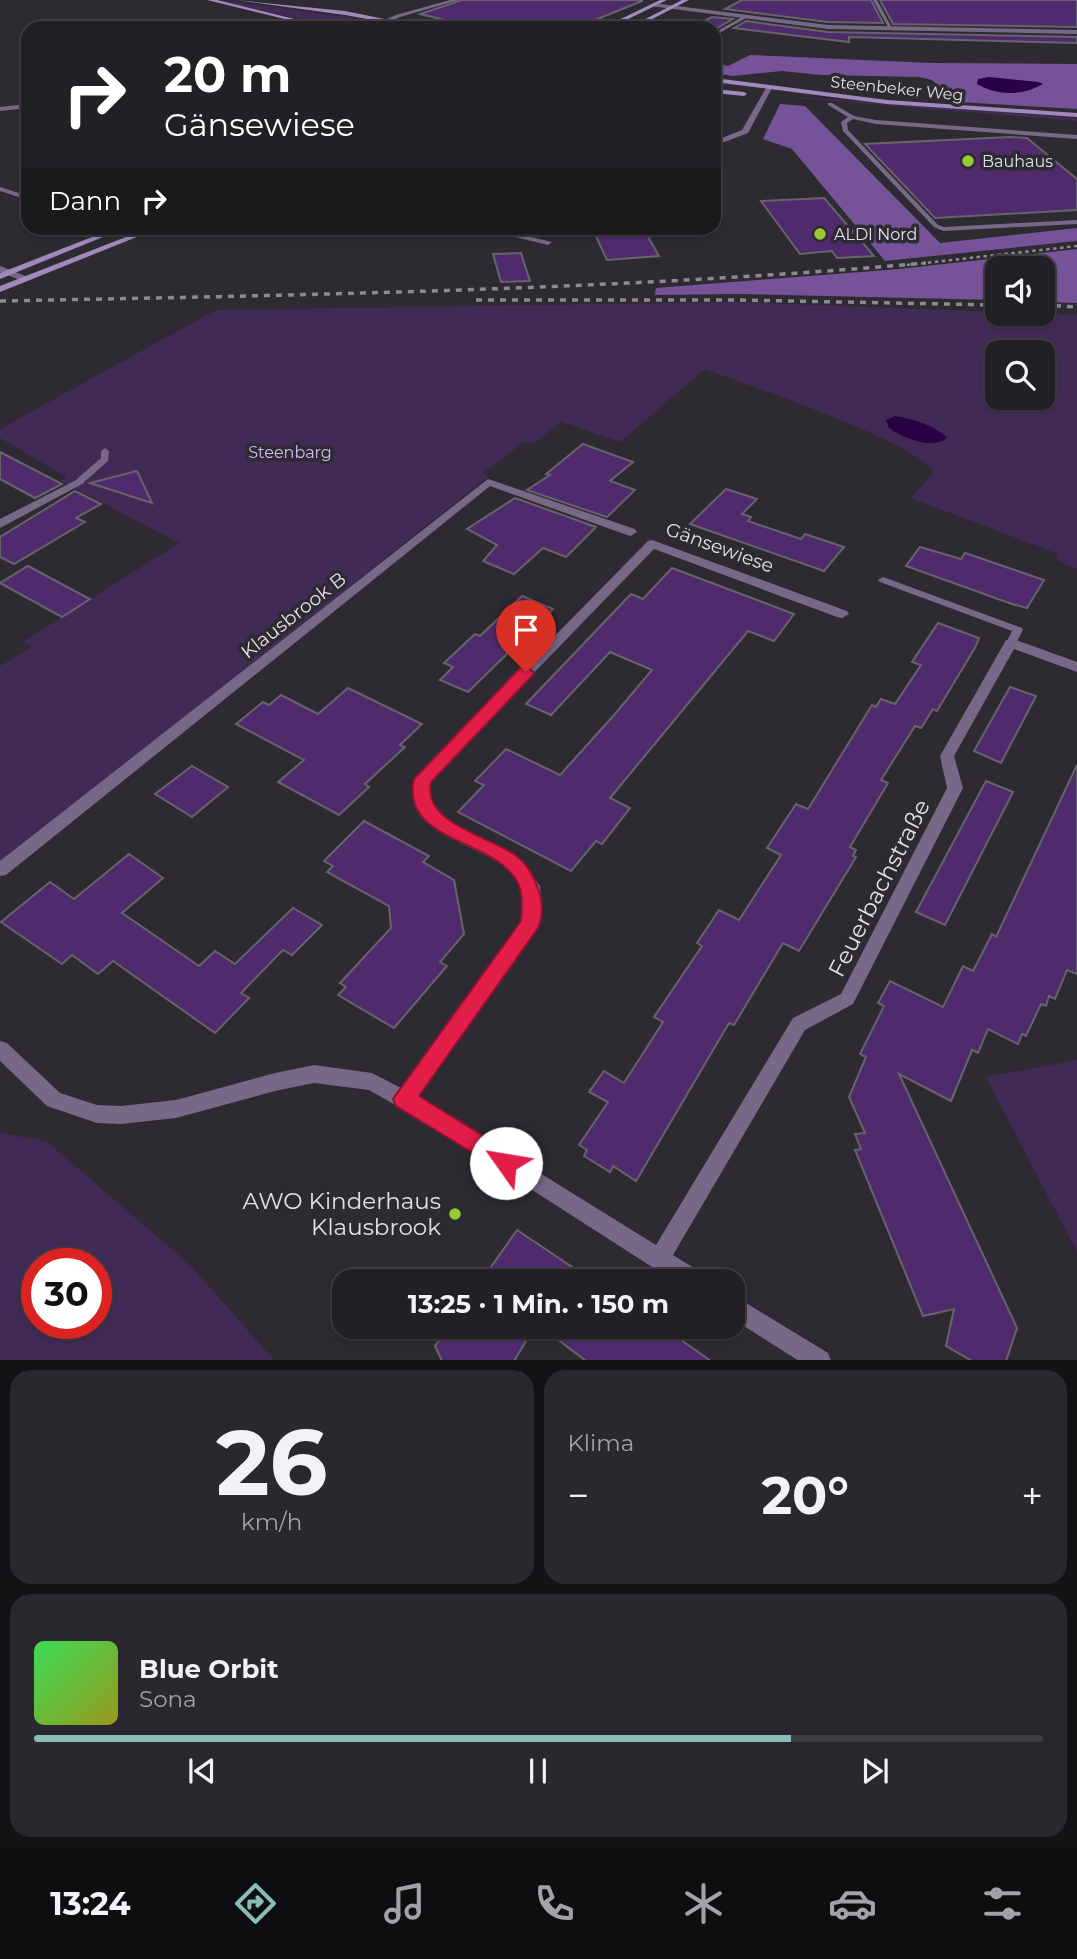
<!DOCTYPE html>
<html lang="de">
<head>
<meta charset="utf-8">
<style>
	:root { --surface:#222026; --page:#2a282e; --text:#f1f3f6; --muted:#a2a3a7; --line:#3f3e43; --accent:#8bbbb9 }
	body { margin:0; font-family:Montserrat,sans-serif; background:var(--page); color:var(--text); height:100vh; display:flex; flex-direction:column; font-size:26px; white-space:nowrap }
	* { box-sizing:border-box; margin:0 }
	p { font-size:23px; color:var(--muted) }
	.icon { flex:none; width:38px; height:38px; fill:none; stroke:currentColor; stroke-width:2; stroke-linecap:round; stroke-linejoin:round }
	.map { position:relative; height:1360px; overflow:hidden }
	.drawer { display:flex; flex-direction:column; gap:10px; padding:10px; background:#131215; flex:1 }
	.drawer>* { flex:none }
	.guide { position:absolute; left:21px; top:21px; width:700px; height:214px; border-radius:21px; box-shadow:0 2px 5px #0004,0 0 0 2px var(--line); background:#202124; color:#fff; overflow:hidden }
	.fabs { position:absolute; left:985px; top:256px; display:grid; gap:14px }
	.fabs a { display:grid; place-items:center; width:70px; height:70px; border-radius:14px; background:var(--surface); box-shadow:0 2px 5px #0004,0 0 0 2px var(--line); font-size:35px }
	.speed { position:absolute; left:21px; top:1248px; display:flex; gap:14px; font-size:35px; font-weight:700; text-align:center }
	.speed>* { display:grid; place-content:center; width:91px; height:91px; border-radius:50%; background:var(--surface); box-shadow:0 2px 5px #0004,0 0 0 2px var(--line); line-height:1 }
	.speed .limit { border:10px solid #d22; background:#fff; color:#111 }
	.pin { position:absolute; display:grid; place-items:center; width:60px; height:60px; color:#fff; margin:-72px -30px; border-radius:50% 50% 50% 0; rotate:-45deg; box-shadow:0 0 7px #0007 }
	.pin .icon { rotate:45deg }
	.me { position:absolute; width:77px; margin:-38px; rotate:302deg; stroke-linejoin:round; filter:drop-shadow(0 0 5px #0008) }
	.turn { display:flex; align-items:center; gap:24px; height:147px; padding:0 28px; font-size:32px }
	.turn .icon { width:91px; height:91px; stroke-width:2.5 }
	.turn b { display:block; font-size:49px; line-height:60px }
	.then { display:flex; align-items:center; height:66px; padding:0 28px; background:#0003; gap:14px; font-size:26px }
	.big { font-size:52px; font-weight:700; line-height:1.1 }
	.drawer .card { flex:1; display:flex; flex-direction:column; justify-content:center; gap:10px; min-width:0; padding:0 24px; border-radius:21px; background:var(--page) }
	.drawer .dial { align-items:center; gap:0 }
	.dial b { font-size:91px; line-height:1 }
	.song { display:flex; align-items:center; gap:21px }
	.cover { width:84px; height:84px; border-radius:10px; background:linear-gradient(135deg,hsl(130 70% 55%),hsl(60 70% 35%)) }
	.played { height:7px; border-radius:4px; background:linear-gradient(90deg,var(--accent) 75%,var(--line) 75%) }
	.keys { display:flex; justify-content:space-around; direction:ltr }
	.heat { display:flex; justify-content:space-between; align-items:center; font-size:38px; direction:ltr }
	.drawer .tiles { flex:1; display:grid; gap:10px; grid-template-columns:1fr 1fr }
	.card:last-child { grid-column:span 2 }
	.trip { position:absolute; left:332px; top:1269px; width:413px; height:70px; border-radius:21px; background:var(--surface); box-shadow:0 2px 5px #0004,0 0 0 2px var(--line); font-weight:700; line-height:70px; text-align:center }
	.menu { display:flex; height:112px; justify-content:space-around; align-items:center; background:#0e0d0f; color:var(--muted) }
	.menu .icon { width:49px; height:49px }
	.menu .on { color:var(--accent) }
	.menu b { font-size:32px; color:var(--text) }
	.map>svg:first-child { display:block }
	.green { fill:#422a57; fill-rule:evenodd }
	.forest { fill:#765298 }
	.water { fill:#2a0144 }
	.building { fill:#4f2b6d; stroke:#67636b; stroke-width:2 }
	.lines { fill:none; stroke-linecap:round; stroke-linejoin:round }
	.lane { fill:#776887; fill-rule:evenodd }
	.street { fill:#776887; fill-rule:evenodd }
	.secondary { fill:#a189bb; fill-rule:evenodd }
	.rail-far1 { stroke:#8c8a8f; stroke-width:2.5; stroke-dasharray:3.5 3.5; stroke-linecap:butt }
	.rail { stroke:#8c8a8f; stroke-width:3.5; stroke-dasharray:6 6; stroke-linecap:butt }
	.route { fill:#e11d48; stroke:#92132f; stroke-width:2 }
	.poi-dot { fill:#99cb35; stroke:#2e2a32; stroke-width:2.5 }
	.labels { text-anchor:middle; stroke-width:7; stroke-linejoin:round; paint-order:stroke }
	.far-street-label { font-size:16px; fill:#e2e0e4; stroke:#2e2a32 }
	.far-poi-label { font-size:16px; fill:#e2e0e4; stroke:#2e2a32; text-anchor:start }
	.far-park-label { font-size:16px; fill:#d5b9f4; stroke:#2e2a32 }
	.street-label { font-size:19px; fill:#e2e0e4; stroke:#2e2a32 }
	.near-street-label { font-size:23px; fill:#e2e0e4; stroke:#2e2a32 }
	.near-poi-label { font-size:23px; fill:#e2e0e4; stroke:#2e2a32; text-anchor:end }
</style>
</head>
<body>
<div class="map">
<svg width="1077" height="1361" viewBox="0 0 1077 1361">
	<rect width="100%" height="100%" fill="#2e2a32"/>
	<g class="green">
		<path d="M 217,0 L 378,21 L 360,28 L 340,28 Z"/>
		<path d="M 801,97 L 1077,118 L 1077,121 L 797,98 Z"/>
		<path d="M 736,302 L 1077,315 L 1077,569 L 1056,560 L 1058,554 L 911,498 L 934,472 C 917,442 745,384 705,369 L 620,442 L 561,422 L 533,444 L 524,442 L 483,473 L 489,476 L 0,863 L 0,666 L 32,647 L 23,642 L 179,543 L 61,481 L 67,477 L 0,438 L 0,429 L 216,310 ZM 998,352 L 1043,352 L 1043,397 L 998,397 Z"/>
		<path d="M 1077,1060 L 1077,1252 L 986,1077 Z"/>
		<path d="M 0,1133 L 46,1141 L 190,1265 L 274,1360 L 0,1360 ZM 37,1264 L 96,1264 L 96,1323 L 37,1323 Z"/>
	</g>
	<g class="forest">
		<path d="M 750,55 L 932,63 L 1077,64 L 1077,109 L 958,102 L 932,80 L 919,77 L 820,75 L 782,71 L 733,76 L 714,73 L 714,63 L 728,66 Z"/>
		<path d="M 780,104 L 805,106 L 940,243 L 1077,228 L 1077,241 L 885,261 L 792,149 L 763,139 Z"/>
		<path d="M 1077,249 L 1077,303 L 1043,302 L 1043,268 L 998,268 L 997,300 L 737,294 L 655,295 L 656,288 L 899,269 Z"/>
	</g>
	<g class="water">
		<path d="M 989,77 L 1039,82 L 1043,84 C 1022,96 998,96 977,84 L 978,79 Z"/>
		<path d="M 895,416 C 910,418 937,426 947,438 C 933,450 902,438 889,428 L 886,420 Z"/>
	</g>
	<g class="building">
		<path d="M 462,0 L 642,0 L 642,1 L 575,28 L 478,28 L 420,14 Z"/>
		<path d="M 742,0 L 871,0 L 883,23 L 828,22 L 725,9 Z"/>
		<path d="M 880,0 L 1077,0 L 1077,27 L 893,24 Z"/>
		<path d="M 712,17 L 733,19 L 717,28 L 690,28 Z"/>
		<path d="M 746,21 L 828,32 L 1077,37 L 1077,43 L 849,37 L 849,42 L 734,28 Z"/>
		<path d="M 1010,137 L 1027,138 L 1077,179 L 1077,210 L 935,218 L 865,144 Z"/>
		<path d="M 824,198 L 874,256 L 837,258 L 832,251 L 800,254 L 761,201 Z"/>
		<path d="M 592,228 L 643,228 L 659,256 L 607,260 Z"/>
		<path d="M 521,253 L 530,281 L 501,282 L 493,254 Z"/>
		<path d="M 583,444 L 633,462 L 610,481 L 635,490 L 607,517 L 527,490 L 550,475 L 546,474 Z"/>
		<path d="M 0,452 L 62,484 L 35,498 L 0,479 Z"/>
		<path d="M 137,471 L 152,503 L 90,483 Z"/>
		<path d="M 726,489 L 757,499 L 742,514 L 751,517 L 748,521 L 801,539 L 805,534 L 844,547 L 824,571 L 690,524 Z"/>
		<path d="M 75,491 L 101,504 L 76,518 L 85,522 L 14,564 L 0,557 L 0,537 Z"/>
		<path d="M 515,498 L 596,527 L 566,557 L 543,548 L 514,574 L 483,561 L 497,545 L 467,529 Z"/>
		<path d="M 920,547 L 961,559 L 965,553 L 1044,580 L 1027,608 L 1012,604 L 906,566 Z"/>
		<path d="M 28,566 L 90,599 L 62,617 L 0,583 Z"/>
		<path d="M 672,568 L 794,614 L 774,641 L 748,631 L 610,798 L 630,808 L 602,844 L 596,841 L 571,871 L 458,812 L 484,785 L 475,781 L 506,749 L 560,775 L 614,715 L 652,670 L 610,652 L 551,715 L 526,704 L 631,594 L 643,599 Z"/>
		<path d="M 522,596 L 553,609 L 468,692 L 440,680 L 453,667 L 444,663 L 475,634 L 480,636 Z"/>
		<path d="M 938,623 L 979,638 L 976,646 L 937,711 L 933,709 L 921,728 L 915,726 L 881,780 L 888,783 L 850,847 L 856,850 L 853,856 L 856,857 L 799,951 L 783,943 L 734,1025 L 729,1023 L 636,1181 L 613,1166 L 610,1172 L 584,1156 L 587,1150 L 579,1145 L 608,1102 L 589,1092 L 604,1071 L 624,1083 L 663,1022 L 654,1017 L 702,946 L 697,943 L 719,910 L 739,920 L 781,855 L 767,848 L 796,804 L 808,809 L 872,705 L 876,707 L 881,699 L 895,704 L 921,665 L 912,662 Z"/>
		<path d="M 1010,687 L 1036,696 L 1001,763 L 974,751 Z"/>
		<path d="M 348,688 L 422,724 L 400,745 L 405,747 L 365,784 L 369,787 L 339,815 L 278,782 L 304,760 L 236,724 L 263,702 L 269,705 L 281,695 L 318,714 Z"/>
		<path d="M 1077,765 L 1077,974 L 1067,970 L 1055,999 L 1049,996 L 1046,1006 L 1041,1004 L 1026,1036 L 1022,1034 L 1018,1044 L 988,1029 L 978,1053 L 972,1050 L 951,1101 L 899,1074 L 1017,1328 L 1006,1361 L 972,1361 L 946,1346 L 954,1309 L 923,1316 L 855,1150 L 861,1149 L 855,1134 L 865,1133 L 849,1097 L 866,1057 L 860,1054 L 884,1006 L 878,1003 L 890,981 L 943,1007 L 963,966 L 973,971 L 992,934 L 996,937 Z"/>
		<path d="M 192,766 L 228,787 L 192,817 L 155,794 Z"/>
		<path d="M 986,781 L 1013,792 L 945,925 L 916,912 Z"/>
		<path d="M 364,821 L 429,856 L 423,862 L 454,880 L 464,934 L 440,962 L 447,966 L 394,1028 L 338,995 L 346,987 L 340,983 L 391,928 L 389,906 L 327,872 L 333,866 L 324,861 Z"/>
		<path d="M 129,854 L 163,878 L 122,913 L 199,966 L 215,951 L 235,964 L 293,908 L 322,925 L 292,955 L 283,950 L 241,993 L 249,998 L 215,1033 L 113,961 L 98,974 L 72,955 L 62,964 L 1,922 L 50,882 L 74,899 Z"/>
		<path d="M 517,1230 L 593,1281 L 481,1281 Z"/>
		<path d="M 449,1326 L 535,1326 L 514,1361 L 442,1361 L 435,1346 Z"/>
		<path d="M 540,1326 L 661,1326 L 711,1361 L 586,1361 Z"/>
	</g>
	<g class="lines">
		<g class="lane">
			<path d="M 873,0 L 877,0 L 893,30 L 889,29 Z"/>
			<path d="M 742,17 L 746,18 L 714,36 L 714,33 Z"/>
			<path d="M 828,103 L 832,103 L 854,116 L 876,120 L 1077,135 L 1077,139 L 876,124 L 853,119 L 847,123 L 848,130 L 938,225 L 944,227 L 1077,220 L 1077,224 L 943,231 L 934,227 L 843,131 L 841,122 L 848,117 L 828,105 Z"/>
			<path d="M 28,104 L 28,108 L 0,111 L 0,107 Z"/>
			<path d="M 0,187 L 28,196 L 28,200 L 0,191 Z"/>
			<path d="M 113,228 L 121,228 L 140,235 L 135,236 Z"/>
			<path d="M 105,448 L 109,451 L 108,461 L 83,483 L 77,483 L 77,479 L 101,458 L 101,451 Z"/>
			<path d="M 883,577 L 1022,628 L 1023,630 L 1015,645 L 1007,645 L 1006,643 L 1012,631 L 880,582 L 878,580 Z"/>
		</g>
		<g class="street">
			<path d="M 450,0 L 459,0 L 400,17 L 375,28 L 367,28 L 396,15 Z"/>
			<path d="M 653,3 L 828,25 L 1077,30 L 1077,34 L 828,29 L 651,6 Z"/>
			<path d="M 769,86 L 772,88 L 748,133 L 714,146 L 714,141 L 742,130 L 766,88 Z"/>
			<path d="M 479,228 L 492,228 L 552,242 L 548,245 Z"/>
			<path d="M 0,266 L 28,277 L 29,279 L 25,282 L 0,272 Z"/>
			<path d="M 80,478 L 84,479 L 84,483 L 0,528 L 0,519 Z"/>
			<path d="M 488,479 L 635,529 L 637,532 L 631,536 L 627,535 L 490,486 L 6,875 L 0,876 L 0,861 Z"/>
			<path d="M 652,540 L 847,611 L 849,614 L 842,618 L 837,617 L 654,549 L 429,781 L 430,804 L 440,816 L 504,850 L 524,864 L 540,886 L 542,908 L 529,941 L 417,1097 L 656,1245 L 793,1018 L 841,994 L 947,788 L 940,756 L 1006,640 L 1016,640 L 1077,662 L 1077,672 L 1014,649 L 954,756 L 963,788 L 853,1004 L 805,1030 L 673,1255 L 702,1273 L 705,1281 L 674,1281 L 434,1127 L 369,1090 L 314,1083 L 275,1091 L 176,1118 L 121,1124 L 97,1123 L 47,1106 L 0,1061 L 0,1041 L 7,1043 L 60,1093 L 97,1105 L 121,1106 L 176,1100 L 275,1073 L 314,1065 L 372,1073 L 401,1088 L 516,933 C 519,925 525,915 526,907 C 531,851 433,850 415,806 C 412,798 413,788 414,779 L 648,541 Z"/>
			<path d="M 733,1295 L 828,1353 L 831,1361 L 799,1361 L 733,1319 Z"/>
		</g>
		<g class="secondary">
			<path d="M 207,0 L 217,0 L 331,28 L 321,28 Z"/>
			<path d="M 235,0 L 345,11 L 429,28 L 417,28 L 345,15 Z"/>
			<path d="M 660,0 L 667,0 L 610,28 L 602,28 Z"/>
			<path d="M 682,0 L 689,0 L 635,28 L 628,28 Z"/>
			<path d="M 714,78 L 887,100 L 1077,113 L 1077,117 L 887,104 L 714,82 Z"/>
			<path d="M 714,89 L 744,92 L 747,94 L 744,96 L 714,93 Z"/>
			<path d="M 115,228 L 125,228 L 0,279 L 0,273 Z"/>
			<path d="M 149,228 L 159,228 L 0,292 L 0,286 Z"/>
		</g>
		<path class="rail-far1" d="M 907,265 L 1077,246"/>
		<g class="rail">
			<path d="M 476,300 L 738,300 L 998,305"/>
			<path d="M 0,301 C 309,295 618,290 926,263"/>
			<path d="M 1043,305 L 1077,307"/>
		</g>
	</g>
	<path class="route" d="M 526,667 L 534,672 L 532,676 L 431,782 C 422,823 488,836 515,855 C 528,864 534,877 539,891 C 543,902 543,917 538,928 L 419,1096 L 514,1155 L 518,1163 L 514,1170 L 506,1173 L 396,1106 L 393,1099 L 521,921 C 522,906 524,891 515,878 C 490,839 401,841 414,779 L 520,668 Z"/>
	<g class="poi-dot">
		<circle cx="968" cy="161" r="7"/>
		<circle cx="820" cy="234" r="7"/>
		<circle cx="455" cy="1214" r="7"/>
	</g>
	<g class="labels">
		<g class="far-street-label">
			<text transform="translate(897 88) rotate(6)" y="6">Steenbeker Weg</text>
		</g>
		<g class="far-poi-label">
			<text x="982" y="167">Bauhaus</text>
			<text x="834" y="240">ALDI Nord</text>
		</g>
		<g class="far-park-label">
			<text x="290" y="458">Steenbarg</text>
		</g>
		<g class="street-label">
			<text transform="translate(720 547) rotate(20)" y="7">Gänsewiese</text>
			<text transform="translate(293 615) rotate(-38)" y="7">Klausbrook B</text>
		</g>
		<g class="near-street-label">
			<text transform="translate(879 888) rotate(-63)" y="8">Feuerbachstraße</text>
		</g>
		<g class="near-poi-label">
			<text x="441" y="1209">AWO Kinderhaus<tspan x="441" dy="26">Klausbrook</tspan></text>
		</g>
	</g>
</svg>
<div class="fabs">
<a><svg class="icon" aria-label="sound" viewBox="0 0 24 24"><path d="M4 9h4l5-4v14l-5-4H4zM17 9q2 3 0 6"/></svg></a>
<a><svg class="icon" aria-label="search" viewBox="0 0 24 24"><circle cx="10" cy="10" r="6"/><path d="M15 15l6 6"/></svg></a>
</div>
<div class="speed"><div class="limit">30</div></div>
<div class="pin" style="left:526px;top:672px;background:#d93025"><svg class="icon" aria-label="arrive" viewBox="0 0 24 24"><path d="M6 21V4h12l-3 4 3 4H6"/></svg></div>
<svg class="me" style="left:506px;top:1163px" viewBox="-20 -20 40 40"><circle r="19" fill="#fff"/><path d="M0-13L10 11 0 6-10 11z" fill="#e11d48"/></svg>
<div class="trip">13:25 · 1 Min. · 150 m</div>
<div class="guide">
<div class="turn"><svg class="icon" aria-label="right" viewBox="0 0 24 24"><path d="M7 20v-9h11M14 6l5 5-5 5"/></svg><div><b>20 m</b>Gänsewiese</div></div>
<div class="then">Dann<svg class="icon" aria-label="right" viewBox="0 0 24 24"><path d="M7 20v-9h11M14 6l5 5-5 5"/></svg></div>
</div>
</div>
<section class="drawer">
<div class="tiles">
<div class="card dial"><b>26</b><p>km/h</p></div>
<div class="card"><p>Klima</p>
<div class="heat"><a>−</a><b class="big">20°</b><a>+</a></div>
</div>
<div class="card">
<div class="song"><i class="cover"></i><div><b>Blue Orbit</b><p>Sona</p></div></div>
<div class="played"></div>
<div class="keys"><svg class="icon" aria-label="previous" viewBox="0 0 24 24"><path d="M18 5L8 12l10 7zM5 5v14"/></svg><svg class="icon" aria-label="pause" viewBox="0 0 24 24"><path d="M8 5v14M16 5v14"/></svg><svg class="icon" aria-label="next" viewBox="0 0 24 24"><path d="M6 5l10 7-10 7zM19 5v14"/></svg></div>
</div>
</div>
</section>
<nav class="menu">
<b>13:24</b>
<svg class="icon on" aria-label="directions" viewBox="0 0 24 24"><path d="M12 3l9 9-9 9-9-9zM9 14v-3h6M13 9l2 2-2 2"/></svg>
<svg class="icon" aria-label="music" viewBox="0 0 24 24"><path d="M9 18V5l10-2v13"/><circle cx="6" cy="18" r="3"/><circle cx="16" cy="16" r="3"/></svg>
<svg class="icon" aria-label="phone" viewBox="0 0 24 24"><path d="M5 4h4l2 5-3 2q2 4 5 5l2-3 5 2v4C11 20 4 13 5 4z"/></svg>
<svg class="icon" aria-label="climate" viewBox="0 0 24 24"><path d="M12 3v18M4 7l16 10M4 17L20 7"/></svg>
<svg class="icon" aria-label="car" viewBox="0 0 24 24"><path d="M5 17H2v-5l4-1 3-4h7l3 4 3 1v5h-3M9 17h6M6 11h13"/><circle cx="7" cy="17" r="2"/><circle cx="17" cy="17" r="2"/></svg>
<svg class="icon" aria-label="filters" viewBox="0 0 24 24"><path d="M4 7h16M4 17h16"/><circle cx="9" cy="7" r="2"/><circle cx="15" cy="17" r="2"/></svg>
</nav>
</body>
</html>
